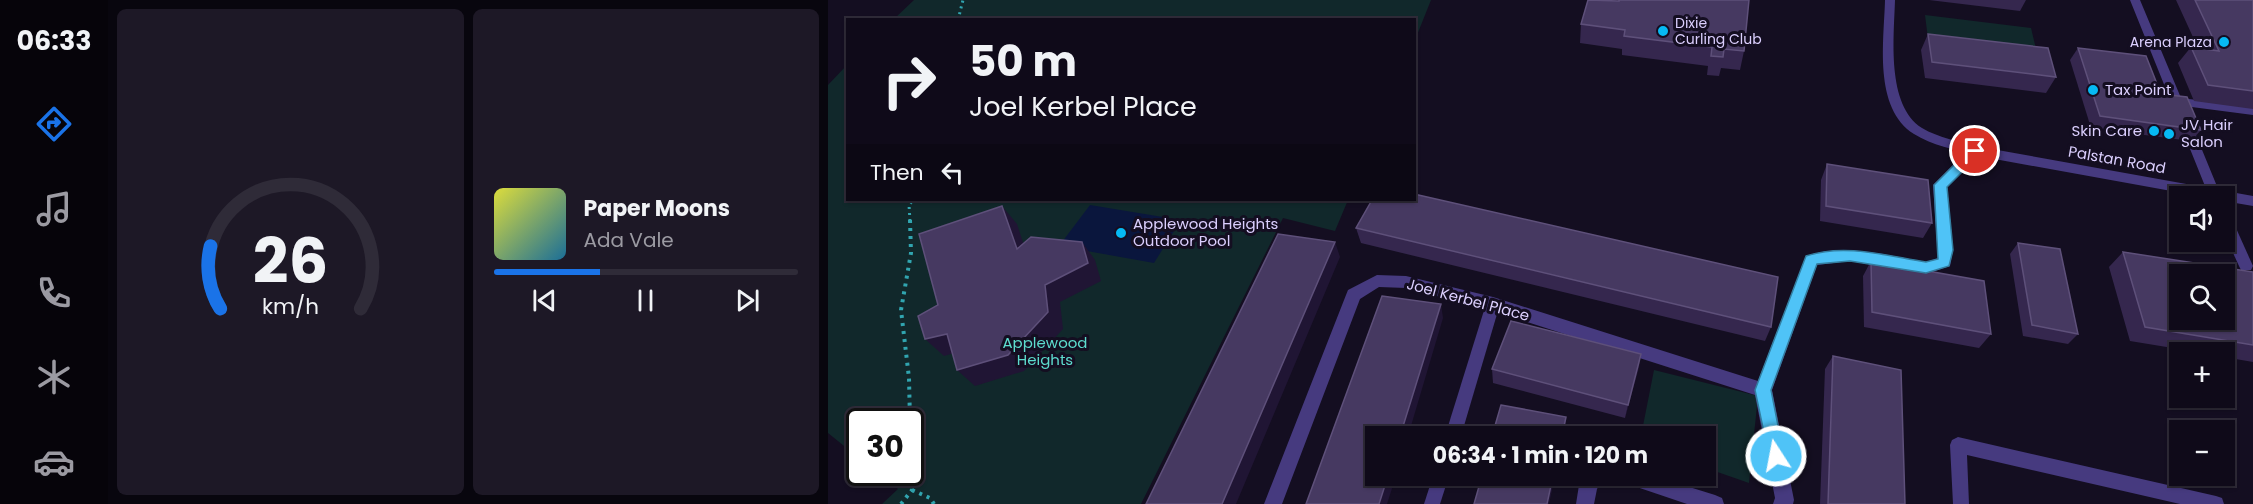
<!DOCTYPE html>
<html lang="en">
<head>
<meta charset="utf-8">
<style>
	:root { --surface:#0f0a19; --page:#1d1826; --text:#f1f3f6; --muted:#9b9aa2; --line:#2f2b38; --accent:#1a73e8 }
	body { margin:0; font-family:Poppins,sans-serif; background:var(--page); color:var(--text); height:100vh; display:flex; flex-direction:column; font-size:22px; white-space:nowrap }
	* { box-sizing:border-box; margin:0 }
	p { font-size:20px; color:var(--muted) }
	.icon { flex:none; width:33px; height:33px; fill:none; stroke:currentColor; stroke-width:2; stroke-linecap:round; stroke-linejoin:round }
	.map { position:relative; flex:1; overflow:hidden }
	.drawer { display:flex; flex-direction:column; gap:9px; padding:9px; background:#08060e; width:720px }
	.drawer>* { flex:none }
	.hud { position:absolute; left:18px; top:18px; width:570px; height:183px; border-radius:0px; box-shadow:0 2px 4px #0004,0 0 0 2px var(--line); background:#0f0a19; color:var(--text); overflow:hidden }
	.buttons { position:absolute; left:1341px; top:186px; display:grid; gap:12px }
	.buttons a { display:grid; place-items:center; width:66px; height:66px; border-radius:0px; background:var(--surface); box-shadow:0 2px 4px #0004,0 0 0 2px var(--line); font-size:30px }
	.speed { position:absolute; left:18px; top:408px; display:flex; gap:12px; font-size:30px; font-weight:700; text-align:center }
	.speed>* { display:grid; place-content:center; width:78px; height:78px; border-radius:50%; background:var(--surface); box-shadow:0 2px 4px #0004,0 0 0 2px var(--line); line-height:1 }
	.speed .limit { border:3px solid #111; border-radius:9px; background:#fff; color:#111 }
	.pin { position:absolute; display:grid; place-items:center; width:51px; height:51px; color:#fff; margin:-26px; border:3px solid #fff; border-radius:50%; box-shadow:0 2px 6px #0007 }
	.me { position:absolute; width:66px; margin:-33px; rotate:349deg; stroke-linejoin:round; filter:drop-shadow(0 0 4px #0008) }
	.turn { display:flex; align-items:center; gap:21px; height:126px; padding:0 24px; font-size:27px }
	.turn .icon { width:78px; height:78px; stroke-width:2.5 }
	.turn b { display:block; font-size:42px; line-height:51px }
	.then { display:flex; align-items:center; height:57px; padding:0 24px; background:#0003; gap:12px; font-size:22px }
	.drawer .card { flex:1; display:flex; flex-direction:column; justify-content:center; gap:9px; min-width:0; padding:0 21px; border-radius:9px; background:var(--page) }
	.drawer .dial { align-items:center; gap:0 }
	.dial svg { height:156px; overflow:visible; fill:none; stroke:var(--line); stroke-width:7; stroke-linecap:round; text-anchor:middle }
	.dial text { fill:var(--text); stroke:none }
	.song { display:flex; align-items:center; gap:18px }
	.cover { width:72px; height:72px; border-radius:9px; background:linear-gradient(135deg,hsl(60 70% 55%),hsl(200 70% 35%)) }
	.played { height:6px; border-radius:3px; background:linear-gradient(90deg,var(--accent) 35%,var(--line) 35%) }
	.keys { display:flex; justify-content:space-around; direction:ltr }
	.drawer .tiles { flex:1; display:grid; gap:9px; grid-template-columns:repeat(2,1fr) }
	.trip { position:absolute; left:537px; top:426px; width:351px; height:60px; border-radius:0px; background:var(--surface); box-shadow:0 2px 4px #0004,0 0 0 2px var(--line); font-weight:700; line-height:60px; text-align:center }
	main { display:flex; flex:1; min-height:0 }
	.dock { display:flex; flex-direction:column; width:108px; justify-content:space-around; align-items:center; background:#06040a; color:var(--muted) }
	.dock .icon { width:42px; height:42px }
	.dock .on { color:var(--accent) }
	.dock b { font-size:27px; color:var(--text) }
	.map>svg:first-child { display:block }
	.green { fill:#11282b }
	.water { fill:#0a163d }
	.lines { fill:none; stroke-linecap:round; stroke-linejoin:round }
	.path-far1 { stroke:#31a5b0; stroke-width:3; stroke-dasharray:2 4; stroke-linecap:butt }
	.path { stroke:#31a5b0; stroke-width:4; stroke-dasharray:3 5; stroke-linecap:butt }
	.service { fill:#463a7f; fill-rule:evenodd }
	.minor { fill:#463a7f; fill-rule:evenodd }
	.wall { fill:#35274e }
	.shaded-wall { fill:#201534 }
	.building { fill:#463961; stroke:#5e507a; stroke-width:1.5; fill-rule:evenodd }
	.route { fill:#4fc3f7; stroke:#337fa1; stroke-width:1.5 }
	.poi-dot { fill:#06b9f3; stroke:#140e21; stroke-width:2 }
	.labels { text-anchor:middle; stroke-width:6; stroke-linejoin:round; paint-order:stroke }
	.far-poi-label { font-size:14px; fill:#dbcffe; stroke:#140e21; text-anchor:start }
	.poi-label { font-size:15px; fill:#dbcffe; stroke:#140e21; text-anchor:start }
	.street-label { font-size:15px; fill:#dbcffe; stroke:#140e21 }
	.park-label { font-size:15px; fill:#5ddcce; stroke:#140e21 }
</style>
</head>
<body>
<main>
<nav class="dock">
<b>06:33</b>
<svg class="icon on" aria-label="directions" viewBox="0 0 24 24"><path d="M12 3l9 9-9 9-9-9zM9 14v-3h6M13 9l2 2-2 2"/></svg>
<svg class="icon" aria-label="music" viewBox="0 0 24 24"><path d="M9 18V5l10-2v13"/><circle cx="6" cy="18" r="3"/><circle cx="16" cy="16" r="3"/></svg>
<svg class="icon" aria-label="phone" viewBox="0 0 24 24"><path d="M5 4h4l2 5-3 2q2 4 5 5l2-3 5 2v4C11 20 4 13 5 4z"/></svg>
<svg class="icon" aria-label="climate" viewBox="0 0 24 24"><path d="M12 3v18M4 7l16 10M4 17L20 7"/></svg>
<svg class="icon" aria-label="car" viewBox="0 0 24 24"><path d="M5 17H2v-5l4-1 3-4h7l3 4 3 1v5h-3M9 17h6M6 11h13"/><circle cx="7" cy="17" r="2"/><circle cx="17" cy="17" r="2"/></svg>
</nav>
<section class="drawer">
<div class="tiles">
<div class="card dial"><svg viewBox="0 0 100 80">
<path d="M14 69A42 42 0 1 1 86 69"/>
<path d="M14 69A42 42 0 0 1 9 37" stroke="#1a73e8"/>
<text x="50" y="56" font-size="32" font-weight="700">26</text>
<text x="50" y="72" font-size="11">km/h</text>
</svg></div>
<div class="card">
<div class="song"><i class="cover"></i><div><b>Paper Moons</b><p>Ada Vale</p></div></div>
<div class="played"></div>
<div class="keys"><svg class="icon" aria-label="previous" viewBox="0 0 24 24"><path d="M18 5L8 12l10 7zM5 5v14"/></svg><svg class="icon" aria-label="pause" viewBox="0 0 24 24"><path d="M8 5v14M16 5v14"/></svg><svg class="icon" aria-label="next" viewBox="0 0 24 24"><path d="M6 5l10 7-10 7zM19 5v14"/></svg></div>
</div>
</div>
</section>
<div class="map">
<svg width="1425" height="504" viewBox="0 0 1425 504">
	<rect width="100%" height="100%" fill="#140e21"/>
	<g class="green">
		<path d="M 86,0 L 603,0 L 587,40 L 586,20 L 66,19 Z"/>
		<path d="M 1097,15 L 1203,28 L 1209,53 L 1100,39 Z"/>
		<path d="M 19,65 L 20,200 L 520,200 L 507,231 L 455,218 L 313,504 L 54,504 L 70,489 L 50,473 L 82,472 L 82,422 L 32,422 L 31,458 L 0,433 L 0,85 Z"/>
		<path d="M 826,370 L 930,396 L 921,483 L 878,468 L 878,436 L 813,436 Z"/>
	</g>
	<path class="water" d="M 262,205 L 353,220 L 326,263 L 231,246 Z"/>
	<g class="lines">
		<g class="path-far1">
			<path d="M 130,20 L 135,0"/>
			<path d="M 82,221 L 81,205 L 85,200"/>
		</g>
		<g class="path">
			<path d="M 82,220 L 83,253 L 73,310 L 81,378 L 82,422"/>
			<path d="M 84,490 L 102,498 L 106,504"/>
			<path d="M 73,504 L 84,490 L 82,428"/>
		</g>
		<g class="service">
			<path d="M 1057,0 L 1067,0 C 1066,37 1058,105 1094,128 C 1110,138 1133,141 1151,148 L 1153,151 L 1151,154 L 1147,155 C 1128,150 1103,145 1086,134 C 1045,108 1056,41 1057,0 Z"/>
			<path d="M 1302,0 L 1312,0 L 1353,98 L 1425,107 L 1425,115 L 1356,106 L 1393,196 L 1381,196 Z"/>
			<path d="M 1396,212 L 1403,217 L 1425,266 L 1423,270 L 1413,270 L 1411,266 L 1396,233 Z"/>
			<path d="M 665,298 L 670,300 L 672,304 L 633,436 L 617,436 L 658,304 L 660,300 Z"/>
			<path d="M 1130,437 L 1388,496 L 1394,498 L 1396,504 L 1352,504 L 1139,455 L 1141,504 L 1125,504 L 1122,445 L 1124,440 Z"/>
			<path d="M 605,476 L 621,476 L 612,504 L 596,504 Z"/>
		</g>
		<g class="minor">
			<path d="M 1147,146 L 1425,196 L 1425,206 L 1396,201 L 1396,196 L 1371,196 L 1150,156 L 1119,186 L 1125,250 L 1122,266 L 1098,274 L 1022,261 L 989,265 L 944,390 L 966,500 L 965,504 L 945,504 L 947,498 L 927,395 L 665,311 L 578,288 L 551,287 L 532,299 L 454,504 L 436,504 L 518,295 L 520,290 L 549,275 L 578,276 L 665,297 L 930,381 L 978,256 C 1017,243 1058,255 1098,262 L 1110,258 L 1105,185 L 1142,148 Z"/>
			<path d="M 756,476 L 777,476 L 769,489 L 766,504 L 748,504 L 751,485 Z"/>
			<path d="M 791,476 L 826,476 L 887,495 L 894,498 L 896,504 L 859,504 L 794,482 Z"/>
		</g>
	</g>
	<g class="wall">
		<path d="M 760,0 L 916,51 L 912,70 L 893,68 L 891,76 L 879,75 L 880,66 L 794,55 L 794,49 L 752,43 L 753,24 Z"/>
		<path d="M 1101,0 L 1198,0 L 1192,11 Z"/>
		<path d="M 1348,0 L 1425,0 L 1425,109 L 1366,101 L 1350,63 L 1363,47 L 1370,48 Z"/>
		<path d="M 1100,34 L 1228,77 L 1218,93 L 1097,78 L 1093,50 Z"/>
		<path d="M 1250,48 L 1333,94 L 1373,130 L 1363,141 L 1263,128 L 1242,60 Z"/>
		<path d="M 999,164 L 1104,223 L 1095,238 L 992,221 L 993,180 Z"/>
		<path d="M 528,228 L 943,327 L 937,341 L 533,243 Z"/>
		<path d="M 1190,243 L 1250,334 L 1240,344 L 1195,336 L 1182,254 Z"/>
		<path d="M 1295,252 L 1425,272 L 1425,362 L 1396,357 L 1396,352 L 1369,352 L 1302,341 L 1281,267 Z"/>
		<path d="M 1043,261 L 1163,334 L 1151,348 L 1036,327 L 1035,276 Z"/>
		<path d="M 813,354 L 797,418 L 665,383 L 664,369 Z"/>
		<path d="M 1005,356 L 1077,504 L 992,504 L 997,369 Z"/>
	</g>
	<g class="shaded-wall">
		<path d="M 174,206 L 189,224 L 203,267 L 189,249 Z"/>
		<path d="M 254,242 L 267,260 L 273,281 L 232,302 L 235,329 L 196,371 L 147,386 L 129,370 L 217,285 Z"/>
		<path d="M 507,242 L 512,257 L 408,504 L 394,504 Z"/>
		<path d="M 613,304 L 615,318 L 580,436 L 572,436 Z"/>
		<path d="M 119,334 L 137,350 L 116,356 L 97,339 Z"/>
		<path d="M 813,354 L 811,368 L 797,418 L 800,405 Z"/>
		<path d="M 738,417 L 736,436 L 734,436 Z"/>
		<path d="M 560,476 L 568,476 L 559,504 L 551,504 Z"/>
		<path d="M 725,476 L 727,476 L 721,504 L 719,504 Z"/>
	</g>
	<g class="building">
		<path d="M 760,0 L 791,1 L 791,0 L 921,0 L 916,51 L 896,49 L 895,57 L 883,56 L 884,47 L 796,36 L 797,30 L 753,24 Z"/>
		<path d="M 1367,0 L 1425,0 L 1425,91 L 1380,85 L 1363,47 L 1391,51 Z"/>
		<path d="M 1100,34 L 1220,48 L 1228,77 L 1104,62 Z"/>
		<path d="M 1250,48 L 1318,56 L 1333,94 L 1359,97 L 1373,130 L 1272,116 Z"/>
		<path d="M 999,164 L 1100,180 L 1104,223 L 998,206 Z"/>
		<path d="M 586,194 L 950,277 L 943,327 L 528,228 L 544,200 L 586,200 Z"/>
		<path d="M 174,206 L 189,249 L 203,237 L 254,242 L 260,263 L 217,285 L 220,312 L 180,355 L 129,370 L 119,334 L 97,339 L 90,316 L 110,305 L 91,234 Z"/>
		<path d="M 450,234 L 507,242 L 394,504 L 318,504 Z"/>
		<path d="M 1190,243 L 1232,249 L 1250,334 L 1204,325 Z"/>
		<path d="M 1295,252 L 1425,272 L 1425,345 L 1317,327 ZM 1352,274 L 1396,274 L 1396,320 L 1352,320 Z"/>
		<path d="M 1043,261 L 1156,281 L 1163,334 L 1044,312 Z"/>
		<path d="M 554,296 L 613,304 L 572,436 L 548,436 L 548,476 L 560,476 L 551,504 L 478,504 Z"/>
		<path d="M 683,321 L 813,354 L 800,405 L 664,369 Z"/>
		<path d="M 1005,356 L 1073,370 L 1077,504 L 1000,504 Z"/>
		<path d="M 673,405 L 738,417 L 734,436 L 664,436 Z"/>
		<path d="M 654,476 L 725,476 L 719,504 L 646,504 Z"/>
	</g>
	<path class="route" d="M 1147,147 L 1152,148 L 1153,151 L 1152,154 L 1119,187 L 1125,250 L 1121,266 L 1098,273 L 1022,261 L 989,264 L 943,390 L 956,456 L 954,461 L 948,464 L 942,461 L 927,390 L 978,256 C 1017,243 1059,256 1098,262 L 1110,259 L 1106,185 L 1143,148 Z"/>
	<g class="poi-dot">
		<circle cx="835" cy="31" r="6"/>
		<circle cx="1396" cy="42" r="6"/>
		<circle cx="1265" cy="90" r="6"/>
		<circle cx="1326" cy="131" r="6"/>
		<circle cx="1341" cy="134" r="6"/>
		<circle cx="293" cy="233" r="6"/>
	</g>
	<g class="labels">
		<g class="far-poi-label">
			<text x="847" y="28">Dixie<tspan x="847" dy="16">Curling Club</tspan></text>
			<text x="1384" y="47" text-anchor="end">Arena Plaza</text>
		</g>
		<g class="poi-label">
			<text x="1277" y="95">Tax Point</text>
			<text x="1353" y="130">JV Hair<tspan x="1353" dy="17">Salon</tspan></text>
			<text x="1314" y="136" text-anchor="end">Skin Care</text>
			<text x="305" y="229">Applewood Heights<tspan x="305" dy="17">Outdoor Pool</tspan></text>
		</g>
		<g class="street-label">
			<text transform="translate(1289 160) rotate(10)" y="5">Palstan Road</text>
			<text transform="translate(640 300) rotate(15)" y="5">Joel Kerbel Place</text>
		</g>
		<g class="park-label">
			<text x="217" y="348">Applewood<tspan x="217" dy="17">Heights</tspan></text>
		</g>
	</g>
</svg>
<div class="buttons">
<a><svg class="icon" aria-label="sound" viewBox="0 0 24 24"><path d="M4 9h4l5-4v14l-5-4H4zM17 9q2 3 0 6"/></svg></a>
<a><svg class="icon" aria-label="search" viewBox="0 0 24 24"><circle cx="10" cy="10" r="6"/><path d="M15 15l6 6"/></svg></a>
<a>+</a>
<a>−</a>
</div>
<div class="speed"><div class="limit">30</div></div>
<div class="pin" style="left:1147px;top:151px;background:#d93025"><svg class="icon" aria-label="arrive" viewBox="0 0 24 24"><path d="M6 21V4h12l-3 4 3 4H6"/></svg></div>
<svg class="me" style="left:948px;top:456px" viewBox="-20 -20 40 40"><circle r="17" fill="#4fc3f7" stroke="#fff" stroke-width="3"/><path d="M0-11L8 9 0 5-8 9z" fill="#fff"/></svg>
<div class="trip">06:34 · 1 min · 120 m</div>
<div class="hud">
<div class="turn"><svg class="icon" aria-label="right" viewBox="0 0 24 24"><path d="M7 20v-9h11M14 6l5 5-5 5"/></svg><div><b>50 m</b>Joel Kerbel Place</div></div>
<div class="then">Then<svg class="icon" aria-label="left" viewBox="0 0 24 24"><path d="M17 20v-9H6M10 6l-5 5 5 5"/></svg></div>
</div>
</div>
</main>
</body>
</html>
